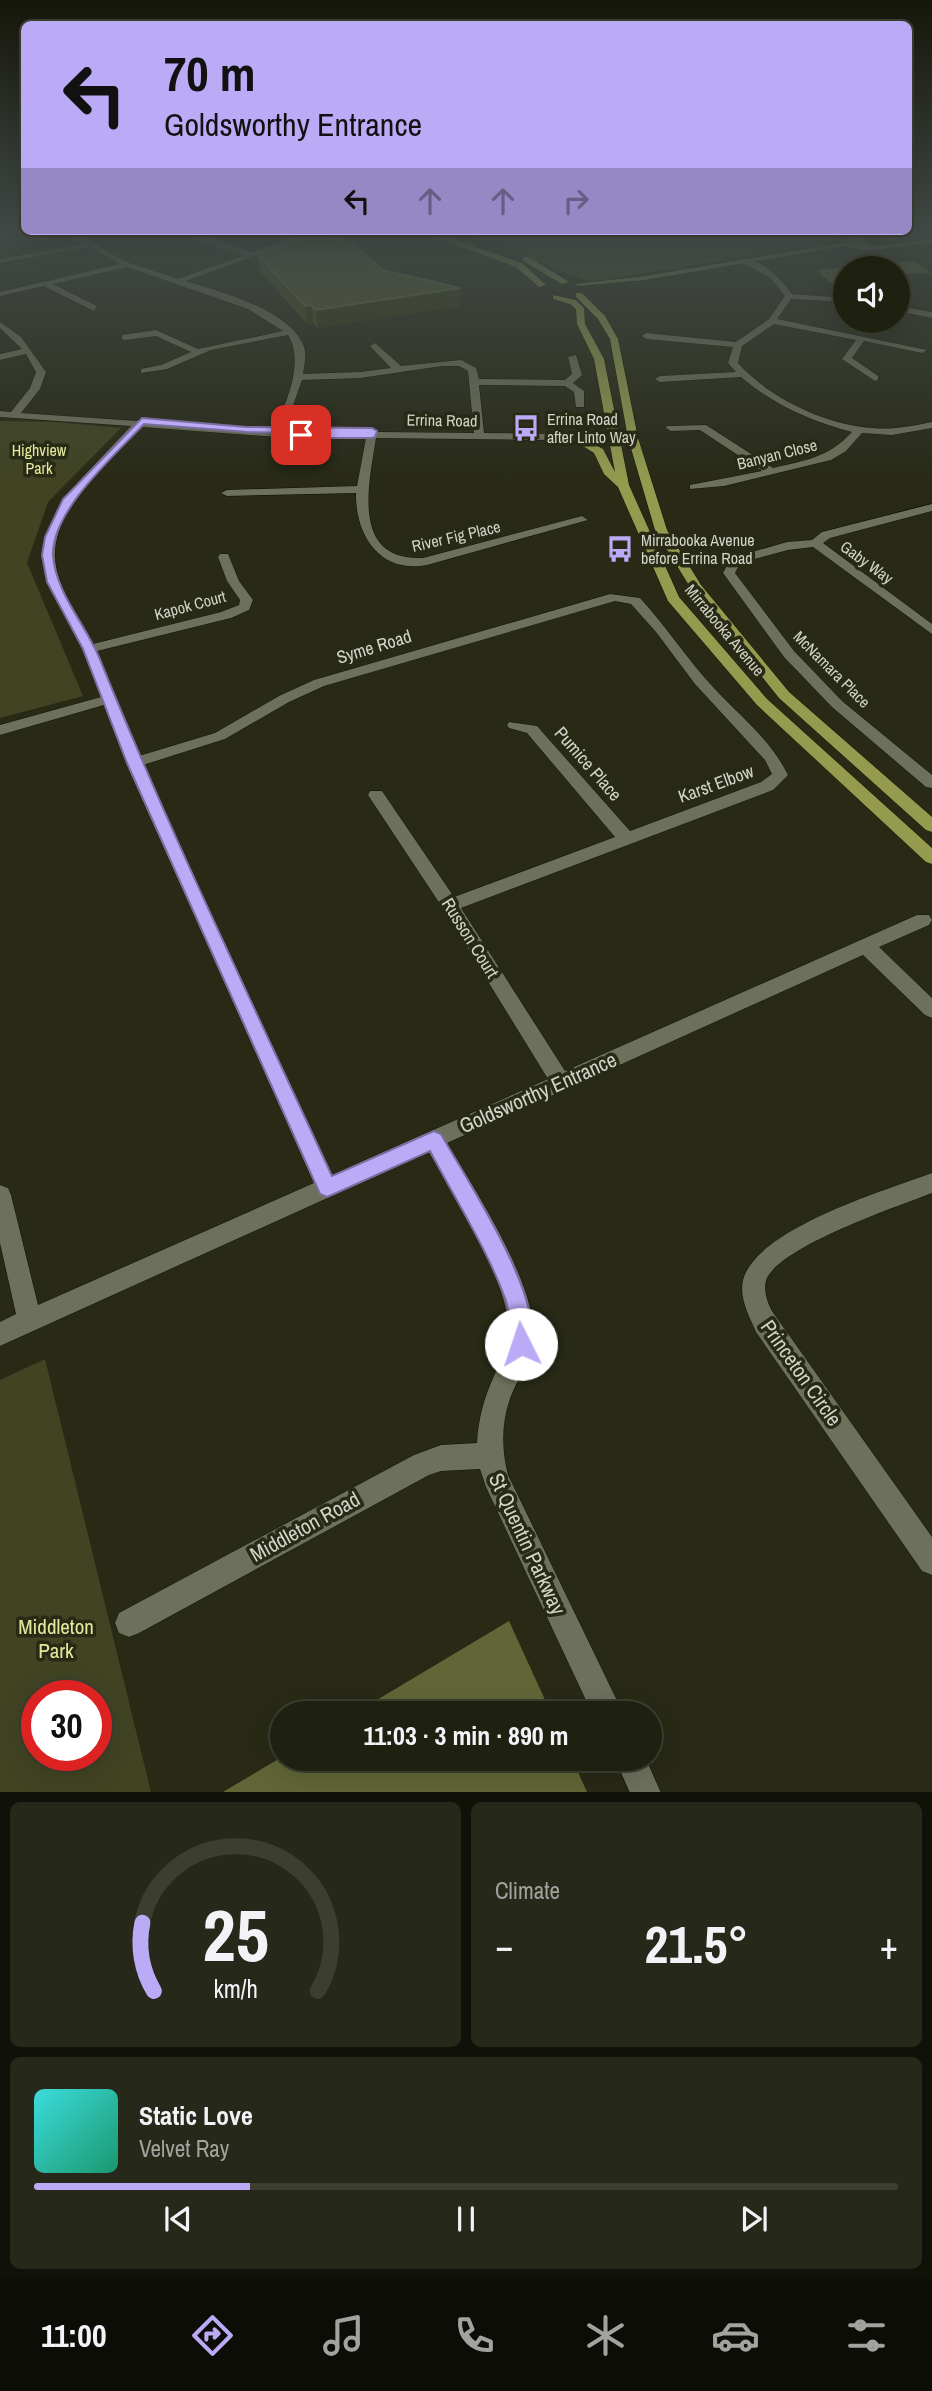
<!DOCTYPE html>
<html lang="en">
<head>
<meta charset="utf-8">
<style>
	:root { --surface:#1e2010; --page:#262819; --text:#f1f3f6; --muted:#a1a39f; --line:#3c3e30; --accent:#bbaaf6 }
	body { margin:0; font-family:"Archivo Narrow",sans-serif; background:var(--page); color:var(--text); height:100vh; display:flex; flex-direction:column; font-size:26px; white-space:nowrap }
	* { box-sizing:border-box; margin:0 }
	p { font-size:23px; color:var(--muted) }
	.icon { flex:none; width:38px; height:38px; fill:none; stroke:currentColor; stroke-width:2; stroke-linecap:round; stroke-linejoin:round }
	.map { position:relative; height:1792px; overflow:hidden }
	.sheet { display:flex; flex-direction:column; gap:10px; padding:10px; background:#101209; flex:1 }
	.sheet>* { flex:none }
	.guide { position:absolute; left:21px; top:21px; width:891px; height:214px; border-radius:10px; box-shadow:0 7px 28px #0002,0 0 0 2px var(--line); background:#bbaaf6; color:#111; overflow:hidden }
	.controls { position:absolute; left:833px; top:256px; display:grid; gap:14px }
	.controls a { display:grid; place-items:center; width:77px; height:77px; border-radius:50%; background:var(--surface); box-shadow:0 7px 28px #0002,0 0 0 2px var(--line); font-size:35px }
	.speed { position:absolute; left:21px; top:1680px; display:flex; gap:14px; font-size:35px; font-weight:700; text-align:center }
	.speed>* { display:grid; place-content:center; width:91px; height:91px; border-radius:50%; background:var(--surface); box-shadow:0 7px 28px #0002,0 0 0 2px var(--line); line-height:1 }
	.speed .limit { border:10px solid #d22; background:#fff; color:#111 }
	.pin { position:absolute; display:grid; place-items:center; width:60px; height:60px; color:#fff; margin:-30px; border-radius:14px; box-shadow:0 4px 10px #0006 }
	.me { position:absolute; width:77px; margin:-38px; rotate:356deg; stroke-linejoin:round; filter:drop-shadow(0 0 5px #0008) }
	.turn { display:flex; align-items:center; gap:24px; height:147px; padding:0 28px; font-size:32px }
	.turn .icon { width:91px; height:91px; stroke-width:2.5 }
	.turn b { display:block; font-size:49px; line-height:60px }
	.lanes { display:flex; align-items:center; height:66px; padding:0 28px; background:#0003; justify-content:center; gap:35px; direction:ltr }
	.lanes .off { opacity:.35 }
	.big { font-size:52px; font-weight:700; line-height:1.1 }
	.sheet .tile { flex:1; display:flex; flex-direction:column; justify-content:center; gap:10px; min-width:0; padding:0 24px; border-radius:10px; background:var(--page) }
	.sheet .dial { align-items:center; gap:0 }
	.dial svg { height:182px; overflow:visible; fill:none; stroke:var(--line); stroke-width:7; stroke-linecap:round; text-anchor:middle }
	.dial text { fill:var(--text); stroke:none }
	.song { display:flex; align-items:center; gap:21px }
	.cover { width:84px; height:84px; border-radius:10px; background:linear-gradient(135deg,hsl(180 70% 55%),hsl(160 70% 35%)) }
	.played { height:7px; border-radius:4px; background:linear-gradient(90deg,var(--accent) 25%,var(--line) 25%) }
	.keys { display:flex; justify-content:space-around; direction:ltr }
	.heat { display:flex; justify-content:space-between; align-items:center; font-size:38px; direction:ltr }
	.sheet .tiles { flex:1; display:grid; gap:10px; grid-template-columns:1fr 1fr }
	.tile:last-child { grid-column:span 2 }
	.trip { position:absolute; left:270px; top:1701px; width:392px; height:70px; border-radius:35px; background:var(--surface); box-shadow:0 7px 28px #0002,0 0 0 2px var(--line); font-weight:700; line-height:70px; text-align:center }
	.menu { display:flex; height:112px; justify-content:space-around; align-items:center; background:#0c0d06; color:var(--muted) }
	.menu .icon { width:49px; height:49px }
	.menu .active { color:var(--accent) }
	.menu b { font-size:32px; color:var(--text) }
	.map>svg:first-child { display:block }
	.green { fill:#404423; fill-rule:evenodd }
	.water { fill:#616636 }
	.lines { fill:none; stroke-linecap:round; stroke-linejoin:round }
	.street-casing { stroke:#111202; stroke-width:1 }
	.secondary-casing { stroke:#111202; stroke-width:1 }
	.primary-casing { stroke:#111202; stroke-width:1 }
	.street { fill:#6d705a; fill-rule:evenodd }
	.secondary { fill:#808654; fill-rule:evenodd }
	.primary { fill:#949b4f; fill-rule:evenodd }
	.wall { fill:#484c1d }
	.shaded-wall { fill:#353812 }
	.building { fill:#575b2f; stroke:#6a6e47; stroke-width:2 }
	.route { fill:#bbaaf6; stroke:#7a6ea0; stroke-width:2 }
	.labels { text-anchor:middle; stroke-width:7; stroke-linejoin:round; paint-order:stroke }
	.far-poi-label { font-size:16px; fill:#d2d4c7; stroke:#282a16; text-anchor:start }
	.far-street-label { font-size:16px; fill:#d2d4c7; stroke:#282a16 }
	.far-park-label { font-size:16px; fill:#e1ea9c; stroke:#282a16 }
	.street-label { font-size:18px; fill:#d2d4c7; stroke:#282a16 }
	.near-street-label { font-size:21px; fill:#d2d4c7; stroke:#282a16 }
	.near-park-label { font-size:21px; fill:#e1ea9c; stroke:#282a16 }
</style>
</head>
<body>
<div class="map">
<svg width="932" height="1793" viewBox="0 0 932 1793">
	<rect width="100%" height="100%" fill="#282a16"/>
	<g class="green">
		<path d="M 463,231 L 821,231 L 841,244 L 788,250 L 589,282 Z"/>
		<path d="M 0,421 L 55,422 L 121,428 L 48,502 L 27,563 L 83,696 L 0,718 Z"/>
		<path d="M 45,1359 L 151,1792 L 0,1792 L 0,1380 ZM 37,1696 L 96,1696 L 96,1755 L 37,1755 Z"/>
	</g>
	<g class="water">
		<path d="M 914,261 L 931,273 L 898,274 L 898,268 L 845,268 L 845,284 L 830,282 L 817,270 Z"/>
		<path d="M 509,1621 L 551,1713 L 355,1713 Z"/>
		<path d="M 282,1757 L 572,1759 L 587,1792 L 223,1792 Z"/>
	</g>
	<g class="lines">
		<defs>
			<g id="street">
				<path d="M 66,231 L 74,231 L 124,261 L 178,279 L 245,255 L 200,242 L 182,231 L 191,231 L 252,252 L 311,231 L 322,231 L 186,281 C 221,292 291,310 304,347 C 307,355 304,366 303,374 L 360,372 L 391,368 L 370,346 L 375,343 L 401,366 L 461,360 L 476,368 L 479,379 L 565,380 L 572,374 L 568,357 L 576,355 L 582,375 L 573,383 L 584,391 L 584,407 L 576,407 L 574,392 L 565,386 L 479,385 L 484,433 L 633,435 L 638,438 L 633,441 L 376,438 C 369,484 350,561 423,558 L 582,516 L 588,520 L 427,565 C 380,574 355,535 356,493 L 227,496 L 221,493 L 227,490 L 357,486 L 366,438 L 278,437 L 142,427 C 104,467 36,519 60,581 C 68,603 82,624 93,644 L 221,612 L 239,605 L 240,600 L 227,581 L 218,557 L 220,554 L 228,554 L 239,581 L 253,600 L 249,610 L 231,618 L 97,651 L 139,756 L 215,733 L 279,696 L 314,680 L 610,594 L 640,598 C 663,623 682,651 704,677 C 732,710 769,736 788,775 L 773,790 L 461,908 L 565,1071 L 917,915 L 929,915 L 932,920 L 929,925 L 879,947 L 932,998 L 932,1018 L 925,1015 L 863,955 L 447,1143 C 475,1191 543,1292 533,1348 C 530,1364 519,1377 513,1391 C 501,1418 501,1448 508,1475 L 623,1713 L 592,1713 L 486,1487 L 480,1469 L 441,1471 L 429,1475 L 139,1633 L 129,1637 L 119,1633 L 115,1623 L 119,1613 L 414,1455 L 441,1445 L 477,1443 C 478,1420 484,1398 494,1376 C 498,1367 506,1358 508,1348 C 519,1294 455,1199 429,1152 L 0,1346 L 0,1322 L 16,1314 L 0,1243 L 0,1185 L 8,1188 L 11,1195 L 38,1305 L 314,1183 L 126,763 L 104,705 L 0,735 L 0,725 L 101,697 L 82,649 L 47,581 L 42,555 L 45,537 L 64,497 L 131,426 L 0,417 L 0,411 L 11,412 L 30,388 L 36,372 L 26,354 L 0,360 L 0,354 L 22,349 L 0,328 L 0,322 L 21,337 L 46,372 L 40,389 L 21,413 L 137,421 L 142,418 L 147,421 L 274,431 C 286,403 305,362 288,335 L 211,350 L 167,369 L 141,373 L 141,369 L 161,365 L 191,352 L 156,336 L 125,340 L 122,339 L 122,335 L 156,330 L 198,349 L 283,331 L 248,309 L 127,267 L 53,284 L 97,306 L 94,311 L 44,286 L 0,296 L 0,292 L 120,264 L 89,247 L 0,263 L 0,259 L 83,244 ZM 442,366 L 459,366 L 468,371 L 474,433 L 377,432 L 372,428 L 367,432 L 284,431 L 302,380 L 360,378 ZM 615,601 L 631,604 L 656,632 L 695,684 L 765,760 L 772,774 L 761,782 L 630,831 L 537,726 L 509,722 L 507,725 L 509,728 L 527,733 L 615,837 L 454,897 L 382,791 L 370,791 L 368,795 L 444,910 L 548,1079 L 332,1175 L 143,765 L 225,739 L 289,702 L 324,686 Z"/>
				<path d="M 833,231 L 843,231 L 867,242 L 860,244 Z"/>
				<path d="M 743,259 C 764,260 780,278 792,294 L 845,298 L 845,302 L 791,299 L 777,319 L 927,350 L 922,353 L 864,341 L 852,358 L 878,376 L 878,380 L 875,381 L 842,359 L 856,340 L 774,324 L 742,346 L 738,363 C 769,398 826,425 873,428 C 893,430 912,426 932,422 L 932,428 L 892,435 L 862,433 L 846,451 L 831,460 L 724,486 L 690,489 L 690,485 L 762,471 L 700,430 L 671,431 L 666,428 L 667,426 L 706,425 L 773,468 C 806,460 828,458 852,432 C 812,422 772,404 741,377 L 660,382 L 655,379 L 660,376 L 736,372 L 728,363 L 733,347 L 646,339 L 642,336 L 646,333 L 736,342 L 769,319 L 785,296 L 771,278 L 743,263 Z"/>
				<path d="M 898,306 L 932,312 L 932,318 L 898,311 Z"/>
				<path d="M 932,504 L 932,511 L 830,538 L 823,543 L 932,624 L 932,634 L 813,547 L 788,550 L 740,563 L 735,573 L 794,651 L 842,701 L 932,775 L 932,788 L 926,787 L 832,707 L 784,657 L 723,573 L 731,558 L 787,542 L 812,540 L 822,532 Z"/>
				<path d="M 932,1173 L 932,1193 C 896,1207 784,1245 767,1278 C 762,1289 768,1305 774,1314 L 932,1537 L 932,1575 L 922,1571 L 756,1332 C 749,1316 739,1298 743,1280 C 756,1229 886,1190 932,1173 Z"/>
				<path d="M 615,1759 L 646,1759 L 661,1793 L 630,1793 Z"/>
			</g>
			<path id="secondary" d="M 932,239 L 932,243 L 863,251 L 846,246 L 645,280 L 578,286 L 574,284 L 645,276 L 860,240 L 873,246 Z"/>
			<g id="primary">
				<path d="M 418,231 L 429,231 L 522,263 L 546,285 L 539,287 L 516,267 Z"/>
				<path d="M 523,257 L 529,257 L 569,282 L 562,284 L 523,261 Z"/>
				<path d="M 576,293 L 582,293 L 605,316 L 618,339 L 638,438 L 667,530 L 701,585 L 789,692 L 932,817 L 932,832 L 926,830 L 779,698 L 690,587 L 655,530 L 628,438 L 610,339 L 598,319 L 576,297 Z"/>
				<path d="M 553,295 L 576,300 L 584,308 L 585,324 L 604,359 L 629,485 L 679,597 L 767,699 L 932,848 L 932,864 L 926,862 L 757,705 L 668,601 L 618,487 L 604,474 L 594,453 L 570,438 L 579,436 L 603,449 L 615,472 L 594,359 L 577,324 L 576,309 L 570,304 L 553,299 Z"/>
			</g>
		</defs>
		<use href="#street" class="street-casing"/>
		<use href="#secondary" class="secondary-casing"/>
		<use href="#primary" class="primary-casing"/>
		<use href="#street" class="street"/>
		<use href="#secondary" class="secondary"/>
		<use href="#primary" class="primary"/>
	</g>
	<path class="wall" d="M 258,255 L 460,306 L 317,328 L 313,323 L 307,324 L 261,272 Z"/>
	<g class="shaded-wall">
		<path d="M 460,288 L 460,306 L 317,328 L 316,310 Z"/>
		<path d="M 311,305 L 313,323 L 307,324 L 305,306 Z"/>
	</g>
	<path class="building" d="M 317,235 L 353,243 L 382,270 L 460,288 L 316,310 L 311,305 L 305,306 L 258,255 Z"/>
	<linearGradient id="sky" x2="0" y2="1"><stop stop-color="#16170c"/><stop offset="0.48" stop-color="#424a47"/><stop offset="1" stop-color="#424a47" stop-opacity="0"/></linearGradient>
	<rect width="932" height="482" fill="url(#sky)"/>
	<path class="route" d="M 142,418 L 247,427 L 372,428 L 377,431 L 375,437 L 372,438 L 301,438 L 298,437 L 298,433 L 247,432 L 144,424 C 115,455 51,511 53,556 C 56,593 85,624 99,657 C 170,833 253,1004 332,1176 L 427,1134 L 434,1131 L 441,1134 C 466,1179 549,1303 529,1351 L 521,1355 L 513,1351 C 506,1334 512,1315 505,1298 C 486,1247 455,1199 430,1151 L 334,1194 L 327,1197 L 320,1194 L 127,763 L 83,649 L 47,582 L 42,555 L 45,537 L 63,499 Z"/>
	<defs>
		<symbol id="bus-bare" viewBox="-9 -9 18 18"><path d="M-5-6H5V4H4V6H2V4H-2V6H-4V4H-5ZM-3.5-4V0h7V-4ZM-3.5 1.2v1.5H-2V1.2ZM2 1.2v1.5H3.5V1.2Z" fill="#bbaaf6" stroke="#282a16" stroke-width="2.5" paint-order="stroke"/></symbol>
	</defs>
	<g fill-rule="evenodd">
		<use href="#bus-bare" x="507" y="409" width="38" height="38"/>
		<use href="#bus-bare" x="601" y="530" width="38" height="38"/>
	</g>
	<g class="labels">
		<g class="far-poi-label">
			<text x="547" y="425">Errina Road<tspan x="547" dy="18">after Linto Way</tspan></text>
			<text x="641" y="546">Mirrabooka Avenue<tspan x="641" dy="18">before Errina Road</tspan></text>
		</g>
		<g class="far-street-label">
			<text transform="translate(442 420) rotate(1)" y="6">Errina Road</text>
			<text transform="translate(777 454) rotate(-14)" y="6">Banyan Close</text>
			<text transform="translate(456 536) rotate(-13)" y="6">River Fig Place</text>
			<text transform="translate(867 562) rotate(36)" y="6">Gaby Way</text>
			<text transform="translate(190 605) rotate(-15)" y="6">Kapok Court</text>
			<text transform="translate(725 630) rotate(50)" y="6">Mirrabooka Avenue</text>
			<text transform="translate(832 669) rotate(45)" y="6">McNamara Place</text>
		</g>
		<g class="far-park-label">
			<text x="39" y="456">Highview<tspan x="39" dy="18">Park</tspan></text>
		</g>
		<g class="street-label">
			<text transform="translate(374 647) rotate(-17)" y="6">Syme Road</text>
			<text transform="translate(588 764) rotate(49)" y="6">Pumice Place</text>
			<text transform="translate(716 784) rotate(-20)" y="6">Karst Elbow</text>
			<text transform="translate(470 938) rotate(58)" y="6">Russon Court</text>
		</g>
		<g class="near-street-label">
			<text transform="translate(538 1093) rotate(-24)" y="7">Goldsworthy Entrance</text>
			<text transform="translate(801 1373) rotate(55)" y="7">Princeton Circle</text>
			<text transform="translate(305 1527) rotate(-29)" y="7">Middleton Road</text>
			<text transform="translate(527 1544) rotate(65)" y="7">St Quentin Parkway</text>
		</g>
		<g class="near-park-label">
			<text x="56" y="1634">Middleton<tspan x="56" dy="24">Park</tspan></text>
		</g>
	</g>
</svg>
<div class="controls">
<a><svg class="icon" aria-label="sound" viewBox="0 0 24 24"><path d="M4 9h4l5-4v14l-5-4H4zM17 9q2 3 0 6"/></svg></a>
</div>
<div class="speed"><div class="limit">30</div></div>
<div class="pin" style="left:301px;top:435px;background:#d93025"><svg class="icon" aria-label="arrive" viewBox="0 0 24 24"><path d="M6 21V4h12l-3 4 3 4H6"/></svg></div>
<svg class="me" style="left:521px;top:1344px" viewBox="-20 -20 40 40"><circle r="19" fill="#fff"/><path d="M0-13L10 11 0 6-10 11z" fill="#bbaaf6"/></svg>
<div class="trip">11:03 · 3 min · 890 m</div>
<div class="guide">
<div class="turn"><svg class="icon" aria-label="left" viewBox="0 0 24 24"><path d="M17 20v-9H6M10 6l-5 5 5 5"/></svg><div><b>70 m</b>Goldsworthy Entrance</div></div>
<div class="lanes"><svg class="icon" aria-label="left" viewBox="0 0 24 24"><path d="M17 20v-9H6M10 6l-5 5 5 5"/></svg><svg class="icon off" aria-label="ahead" viewBox="0 0 24 24"><path d="M12 20V5M6 11l6-6 6 6"/></svg><svg class="icon off" aria-label="ahead" viewBox="0 0 24 24"><path d="M12 20V5M6 11l6-6 6 6"/></svg><svg class="icon off" aria-label="right" viewBox="0 0 24 24"><path d="M7 20v-9h11M14 6l5 5-5 5"/></svg></div>
</div>
</div>
<section class="sheet">
<div class="tiles">
<div class="tile dial"><svg viewBox="0 0 100 80">
<path d="M14 69A42 42 0 1 1 86 69"/>
<path d="M14 69A42 42 0 0 1 9 39" stroke="#bbaaf6"/>
<text x="50" y="56" font-size="32" font-weight="700">25</text>
<text x="50" y="72" font-size="11">km/h</text>
</svg></div>
<div class="tile"><p>Climate</p>
<div class="heat"><a>−</a><b class="big">21.5°</b><a>+</a></div>
</div>
<div class="tile">
<div class="song"><i class="cover"></i><div><b>Static Love</b><p>Velvet Ray</p></div></div>
<div class="played"></div>
<div class="keys"><svg class="icon" aria-label="previous" viewBox="0 0 24 24"><path d="M18 5L8 12l10 7zM5 5v14"/></svg><svg class="icon" aria-label="pause" viewBox="0 0 24 24"><path d="M8 5v14M16 5v14"/></svg><svg class="icon" aria-label="next" viewBox="0 0 24 24"><path d="M6 5l10 7-10 7zM19 5v14"/></svg></div>
</div>
</div>
</section>
<nav class="menu">
<b>11:00</b>
<svg class="icon active" aria-label="directions" viewBox="0 0 24 24"><path d="M12 3l9 9-9 9-9-9zM9 14v-3h6M13 9l2 2-2 2"/></svg>
<svg class="icon" aria-label="music" viewBox="0 0 24 24"><path d="M9 18V5l10-2v13"/><circle cx="6" cy="18" r="3"/><circle cx="16" cy="16" r="3"/></svg>
<svg class="icon" aria-label="phone" viewBox="0 0 24 24"><path d="M5 4h4l2 5-3 2q2 4 5 5l2-3 5 2v4C11 20 4 13 5 4z"/></svg>
<svg class="icon" aria-label="climate" viewBox="0 0 24 24"><path d="M12 3v18M4 7l16 10M4 17L20 7"/></svg>
<svg class="icon" aria-label="car" viewBox="0 0 24 24"><path d="M5 17H2v-5l4-1 3-4h7l3 4 3 1v5h-3M9 17h6M6 11h13"/><circle cx="7" cy="17" r="2"/><circle cx="17" cy="17" r="2"/></svg>
<svg class="icon" aria-label="filters" viewBox="0 0 24 24"><path d="M4 7h16M4 17h16"/><circle cx="9" cy="7" r="2"/><circle cx="15" cy="17" r="2"/></svg>
</nav>
</body>
</html>
